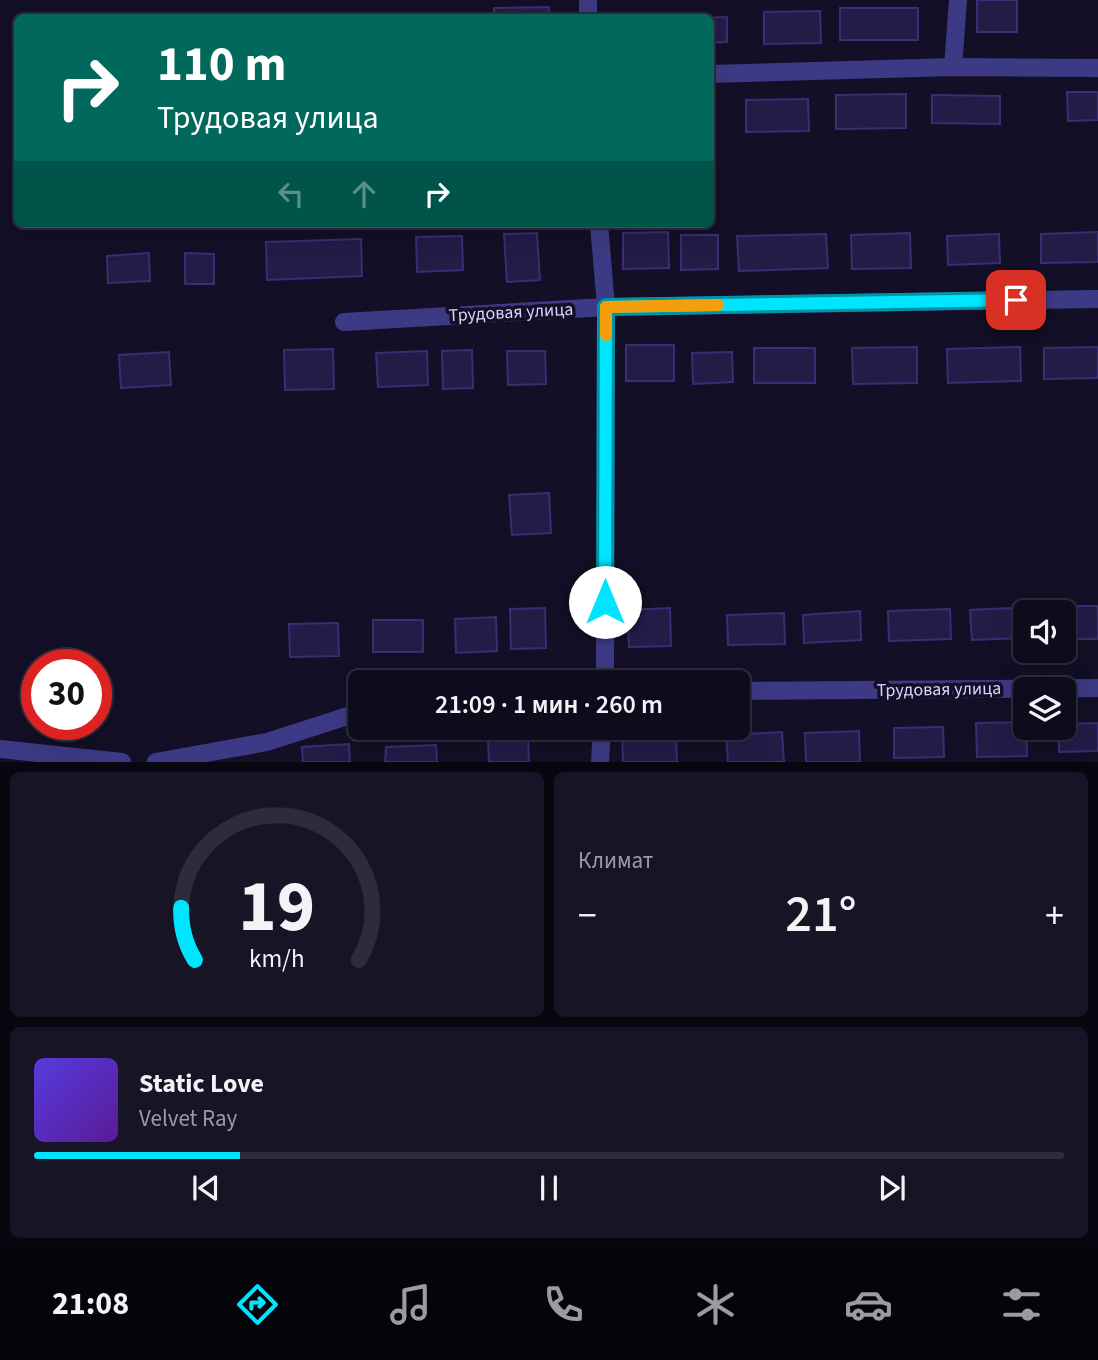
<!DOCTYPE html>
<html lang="ru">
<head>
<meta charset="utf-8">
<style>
	:root { --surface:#0e0b1c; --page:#171425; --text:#f1f3f6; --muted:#9b9ba3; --line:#2e2b3b; --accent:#00e5ff }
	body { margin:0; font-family:"Source Sans 3",sans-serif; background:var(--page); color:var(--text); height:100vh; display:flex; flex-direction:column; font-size:26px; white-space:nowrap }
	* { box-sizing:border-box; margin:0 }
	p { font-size:23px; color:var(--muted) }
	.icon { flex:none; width:38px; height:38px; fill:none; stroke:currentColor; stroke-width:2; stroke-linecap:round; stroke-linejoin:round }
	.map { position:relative; height:762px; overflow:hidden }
	.panel { display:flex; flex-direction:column; gap:10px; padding:10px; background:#08060f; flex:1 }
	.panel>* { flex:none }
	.guide { position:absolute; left:14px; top:14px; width:700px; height:214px; border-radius:10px; box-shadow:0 7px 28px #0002,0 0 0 2px var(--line); background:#00695c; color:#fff; overflow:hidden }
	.controls { position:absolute; left:1013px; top:600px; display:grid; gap:14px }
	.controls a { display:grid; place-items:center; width:63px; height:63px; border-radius:10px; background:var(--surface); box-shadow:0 7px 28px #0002,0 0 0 2px var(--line); font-size:35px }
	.speed { position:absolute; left:21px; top:649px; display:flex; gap:14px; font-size:35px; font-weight:700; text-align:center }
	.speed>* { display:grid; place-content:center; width:91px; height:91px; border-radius:50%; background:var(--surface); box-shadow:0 7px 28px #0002,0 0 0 2px var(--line); line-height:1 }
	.speed .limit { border:10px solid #d22; background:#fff; color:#111 }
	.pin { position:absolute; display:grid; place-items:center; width:60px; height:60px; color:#fff; margin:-30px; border-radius:14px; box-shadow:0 4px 10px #0006 }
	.me { position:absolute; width:77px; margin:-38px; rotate:0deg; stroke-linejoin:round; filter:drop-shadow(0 0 5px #0008) }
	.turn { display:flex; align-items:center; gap:24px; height:147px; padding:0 28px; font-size:32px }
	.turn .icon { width:91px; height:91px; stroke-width:2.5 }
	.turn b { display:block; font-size:49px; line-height:60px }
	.lanes { display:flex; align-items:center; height:66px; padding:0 28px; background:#0003; justify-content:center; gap:35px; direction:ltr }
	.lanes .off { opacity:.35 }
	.big { font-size:52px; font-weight:600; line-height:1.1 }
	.panel .tile { flex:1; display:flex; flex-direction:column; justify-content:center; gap:10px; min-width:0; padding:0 24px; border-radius:10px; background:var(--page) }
	.panel .dial { align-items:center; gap:0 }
	.dial svg { height:182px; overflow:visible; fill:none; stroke:var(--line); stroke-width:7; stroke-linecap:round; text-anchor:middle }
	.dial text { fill:var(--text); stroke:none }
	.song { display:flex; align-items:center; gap:21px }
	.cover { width:84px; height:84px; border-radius:10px; background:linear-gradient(135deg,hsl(250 70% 55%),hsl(270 70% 35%)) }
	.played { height:7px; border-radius:4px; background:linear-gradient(90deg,var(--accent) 20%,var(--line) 20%) }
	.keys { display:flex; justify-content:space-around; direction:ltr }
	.heat { display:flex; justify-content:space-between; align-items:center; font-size:38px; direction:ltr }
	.panel .tiles { flex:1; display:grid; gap:10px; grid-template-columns:1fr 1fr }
	.tile:last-child { grid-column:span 2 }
	.trip { position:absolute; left:348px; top:670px; width:402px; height:70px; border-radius:10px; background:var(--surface); box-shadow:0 7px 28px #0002,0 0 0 2px var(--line); font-weight:600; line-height:70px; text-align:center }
	.tabs { display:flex; height:112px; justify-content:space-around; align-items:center; background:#06040b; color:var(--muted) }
	.tabs .icon { width:49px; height:49px }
	.tabs .active { color:var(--accent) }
	.tabs b { font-size:32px; color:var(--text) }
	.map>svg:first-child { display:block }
	.building { fill:#241b47; stroke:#3b2d73; stroke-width:2 }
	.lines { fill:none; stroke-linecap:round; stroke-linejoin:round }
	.minor { stroke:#3d3a85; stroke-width:18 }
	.route-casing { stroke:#0095a6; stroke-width:18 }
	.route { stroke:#00e5ff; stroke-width:12 }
	.slow { stroke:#f59e0b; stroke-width:12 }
	.labels { text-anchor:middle; stroke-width:7; stroke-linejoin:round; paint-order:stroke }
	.street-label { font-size:18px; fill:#d9d4ff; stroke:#130f26 }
</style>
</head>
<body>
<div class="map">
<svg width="1098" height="762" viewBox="0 0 1098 762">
	<rect width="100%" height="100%" fill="#130f26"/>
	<g class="building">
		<rect x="977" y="0" width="40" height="32"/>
		<path d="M 549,7 L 550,18 L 494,18 L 494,8 Z"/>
		<rect x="840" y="8" width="78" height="32"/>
		<path d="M 820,11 L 821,43 L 764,44 L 764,12 Z"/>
		<path d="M 405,13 L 405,18 L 365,18 L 365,15 Z"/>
		<rect x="423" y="13" width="50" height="5"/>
		<path d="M 727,17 L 727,42 L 710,43 L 710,18 L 699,18 Z"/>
		<path d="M 1067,92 L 1098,92 L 1098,120 L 1068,121 Z"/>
		<path d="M 906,94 L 906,128 L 836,129 L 836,95 Z"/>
		<path d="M 932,95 L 1000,96 L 1000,124 L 932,123 Z"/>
		<path d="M 808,99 L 809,131 L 746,132 L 746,100 Z"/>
		<path d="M 668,232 L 669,268 L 623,269 L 623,233 Z"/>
		<path d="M 1098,232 L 1098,262 L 1041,263 L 1041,234 Z"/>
		<path d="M 537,233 L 540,280 L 507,282 L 504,234 Z"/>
		<path d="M 910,233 L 911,268 L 852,269 L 851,235 Z"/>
		<path d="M 826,234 L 828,268 L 739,271 L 737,236 Z"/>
		<path d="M 999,234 L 1000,263 L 948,265 L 947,236 Z"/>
		<path d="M 681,235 L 718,235 L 718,269 L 681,270 Z"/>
		<path d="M 462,236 L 463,270 L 417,272 L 416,237 Z"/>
		<path d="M 361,239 L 362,276 L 267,280 L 266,242 Z"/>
		<path d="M 149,253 L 150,281 L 108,283 L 107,256 Z"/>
		<path d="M 185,253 L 214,254 L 214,284 L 185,284 Z"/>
		<rect x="626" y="345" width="48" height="36"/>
		<path d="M 917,347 L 917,383 L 853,384 L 852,348 Z"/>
		<path d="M 1020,347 L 1021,381 L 948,383 L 947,349 Z"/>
		<path d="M 1098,347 L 1098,378 L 1044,379 L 1044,348 Z"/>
		<rect x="754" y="348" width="61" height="35"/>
		<path d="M 333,349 L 334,389 L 285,390 L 284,350 Z"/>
		<path d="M 472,350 L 473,388 L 443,389 L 442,351 Z"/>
		<path d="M 427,351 L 428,385 L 378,387 L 376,353 Z"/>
		<path d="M 507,351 L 545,351 L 546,384 L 508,385 Z"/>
		<path d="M 169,352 L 171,385 L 121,388 L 119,355 Z"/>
		<path d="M 732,352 L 733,382 L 693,384 L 692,353 Z"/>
		<path d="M 549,493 L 551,533 L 512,535 L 509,495 Z"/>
		<path d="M 1048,606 L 1098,606 L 1098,639 L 1064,639 L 1064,612 L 1048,612 Z"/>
		<path d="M 1033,607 L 1033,612 L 1026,612 L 1026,638 L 972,640 L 970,610 Z"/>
		<path d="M 545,608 L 546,648 L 511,649 L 510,609 Z"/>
		<path d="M 670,608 L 671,646 L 629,647 L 627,610 Z"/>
		<path d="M 950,609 L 951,639 L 889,641 L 888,611 Z"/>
		<path d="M 860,611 L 861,640 L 804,643 L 803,615 Z"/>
		<path d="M 784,613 L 785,644 L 728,645 L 727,615 Z"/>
		<path d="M 496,617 L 497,651 L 456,653 L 455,619 Z"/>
		<rect x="373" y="620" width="50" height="32"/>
		<path d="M 338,623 L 339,656 L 290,657 L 289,624 Z"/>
		<path d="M 1026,722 L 1027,756 L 977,757 L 976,723 Z"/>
		<path d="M 1098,723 L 1098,751 L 1059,752 L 1059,728 L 1064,728 L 1064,724 Z"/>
		<path d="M 943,727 L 944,757 L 894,758 L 894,728 Z"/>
		<path d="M 859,731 L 860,762 L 806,762 L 805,733 Z"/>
		<path d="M 782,732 L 784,762 L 728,762 L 726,735 Z"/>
		<path d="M 676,734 L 677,762 L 623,762 L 622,736 Z"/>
		<path d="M 528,738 L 529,762 L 489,762 L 488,741 Z"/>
		<path d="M 349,744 L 350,762 L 303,762 L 302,747 Z"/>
		<path d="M 436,745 L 437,762 L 385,762 L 386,747 Z"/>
	</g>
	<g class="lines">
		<g class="minor">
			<path d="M 588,0 L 588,18"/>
			<path d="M 953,67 L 958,0"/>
			<path d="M 710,74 L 953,67 L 1098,68"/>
			<path d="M 599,224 L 606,307 L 605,682"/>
			<path d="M 344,322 L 606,307 L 1098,299"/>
			<path d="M 738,691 L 1098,688"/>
			<path d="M 0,749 L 122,762"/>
			<path d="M 156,762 L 267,742 L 360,712"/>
			<path d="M 600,762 L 602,728"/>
		</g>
	</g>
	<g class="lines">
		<defs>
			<path id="route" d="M 605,602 L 606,307 L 1016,300"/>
		</defs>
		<use href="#route" class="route-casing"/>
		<use href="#route" class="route"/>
		<path class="slow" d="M 606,335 L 606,307 L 718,305"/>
	</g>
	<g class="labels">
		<g class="street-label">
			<text transform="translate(511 312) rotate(-3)" y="6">Трудовая улица</text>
			<text transform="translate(939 689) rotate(-1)" y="6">Трудовая улица</text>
		</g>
	</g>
</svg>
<div class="controls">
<a><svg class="icon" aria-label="sound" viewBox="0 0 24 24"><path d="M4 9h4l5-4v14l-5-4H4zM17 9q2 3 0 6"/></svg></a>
<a><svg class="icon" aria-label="layers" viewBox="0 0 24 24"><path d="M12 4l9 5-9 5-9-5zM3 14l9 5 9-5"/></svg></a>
</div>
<div class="speed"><div class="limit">30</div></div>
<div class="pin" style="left:1016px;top:300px;background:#d93025"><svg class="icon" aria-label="arrive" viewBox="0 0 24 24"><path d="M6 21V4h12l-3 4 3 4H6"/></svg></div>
<svg class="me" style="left:605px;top:602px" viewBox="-20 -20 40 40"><circle r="19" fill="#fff"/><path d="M0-13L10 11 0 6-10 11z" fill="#00e5ff"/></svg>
<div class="trip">21:09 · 1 мин · 260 m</div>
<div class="guide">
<div class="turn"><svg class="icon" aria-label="right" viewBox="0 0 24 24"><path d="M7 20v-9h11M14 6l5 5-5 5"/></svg><div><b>110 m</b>Трудовая улица</div></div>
<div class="lanes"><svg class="icon off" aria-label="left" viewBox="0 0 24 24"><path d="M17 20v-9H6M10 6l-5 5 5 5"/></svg><svg class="icon off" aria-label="ahead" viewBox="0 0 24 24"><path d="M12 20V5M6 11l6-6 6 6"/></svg><svg class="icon" aria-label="right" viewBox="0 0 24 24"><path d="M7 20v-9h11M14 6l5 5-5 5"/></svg></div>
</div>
</div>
<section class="panel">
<div class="tiles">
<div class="tile dial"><svg viewBox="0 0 100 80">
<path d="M14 69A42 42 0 1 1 86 69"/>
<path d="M14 69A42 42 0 0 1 8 46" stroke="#00e5ff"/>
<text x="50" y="56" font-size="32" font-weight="700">19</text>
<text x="50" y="72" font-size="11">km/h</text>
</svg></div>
<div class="tile"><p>Климат</p>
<div class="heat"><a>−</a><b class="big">21°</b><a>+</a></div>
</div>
<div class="tile">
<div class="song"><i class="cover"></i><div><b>Static Love</b><p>Velvet Ray</p></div></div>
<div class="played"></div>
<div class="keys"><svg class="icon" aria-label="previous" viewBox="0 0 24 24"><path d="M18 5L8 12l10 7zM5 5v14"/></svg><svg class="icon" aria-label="pause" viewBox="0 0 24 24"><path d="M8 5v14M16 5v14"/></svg><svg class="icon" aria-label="next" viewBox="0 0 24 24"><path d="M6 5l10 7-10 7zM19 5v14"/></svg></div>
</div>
</div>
</section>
<nav class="tabs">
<b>21:08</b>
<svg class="icon active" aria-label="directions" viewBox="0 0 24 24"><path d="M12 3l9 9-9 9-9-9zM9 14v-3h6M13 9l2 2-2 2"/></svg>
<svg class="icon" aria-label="music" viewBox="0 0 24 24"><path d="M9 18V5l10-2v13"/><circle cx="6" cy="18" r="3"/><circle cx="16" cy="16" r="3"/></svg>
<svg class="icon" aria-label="phone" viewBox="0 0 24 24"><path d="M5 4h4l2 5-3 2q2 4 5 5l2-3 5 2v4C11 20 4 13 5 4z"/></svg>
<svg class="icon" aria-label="climate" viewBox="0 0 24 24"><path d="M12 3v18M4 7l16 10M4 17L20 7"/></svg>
<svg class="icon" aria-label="car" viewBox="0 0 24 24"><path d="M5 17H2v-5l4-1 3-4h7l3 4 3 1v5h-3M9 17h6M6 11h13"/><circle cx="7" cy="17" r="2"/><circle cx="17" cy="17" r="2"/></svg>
<svg class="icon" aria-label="filters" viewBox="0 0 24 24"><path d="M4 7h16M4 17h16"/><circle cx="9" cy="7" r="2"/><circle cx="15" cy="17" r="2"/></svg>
</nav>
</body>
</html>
